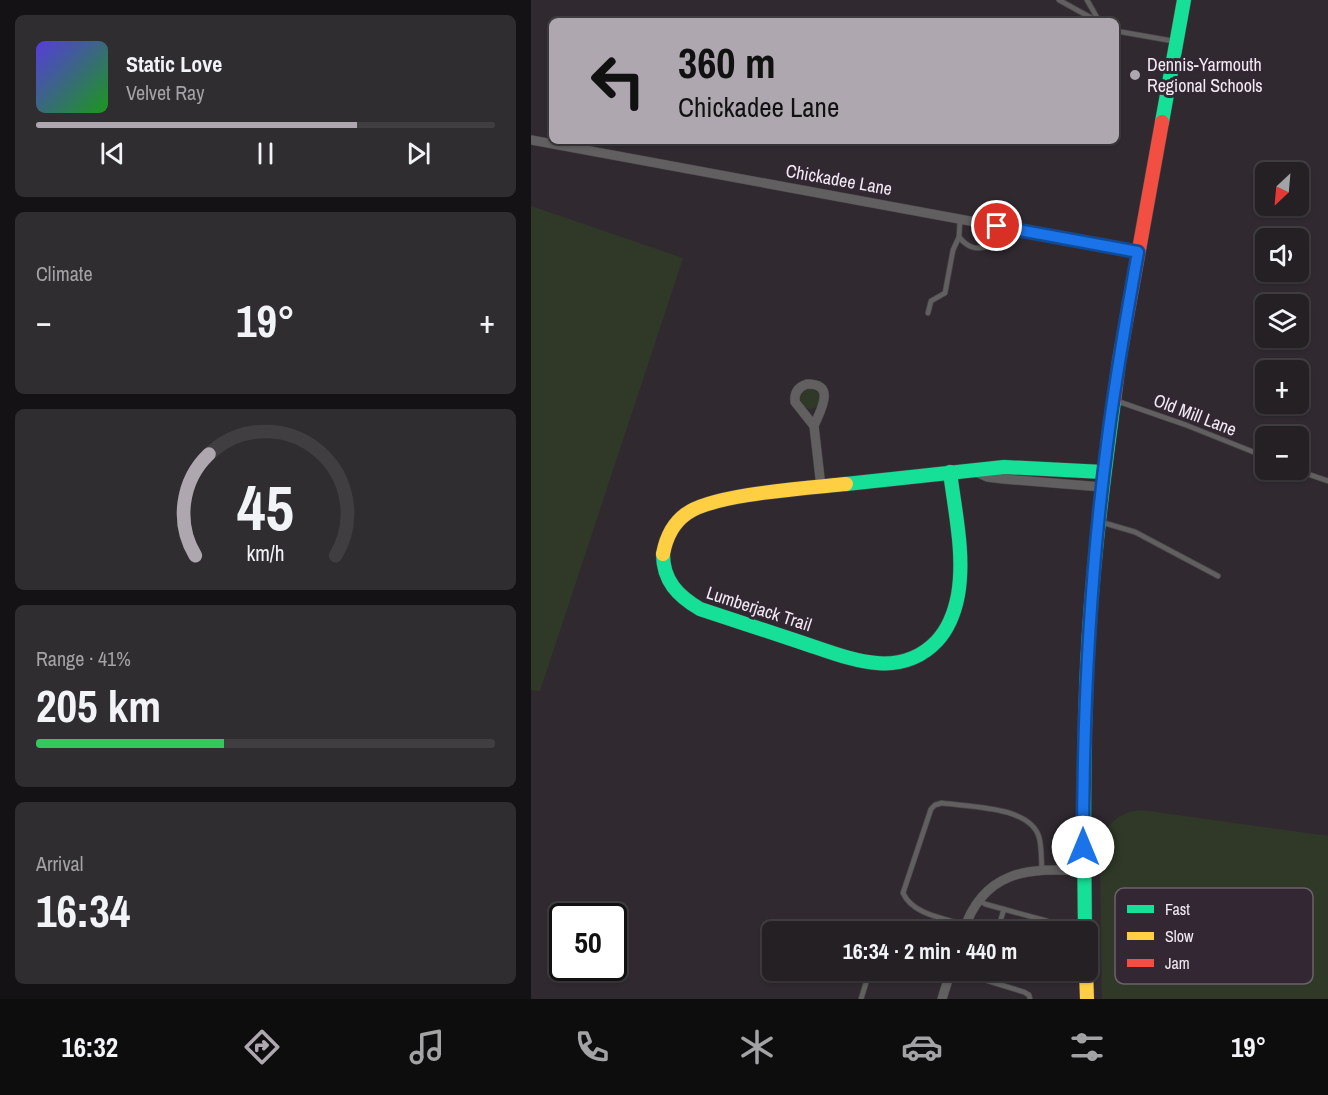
<!DOCTYPE html>
<html lang="en">
<head>
<meta charset="utf-8">
<style>
	:root { --surface:#242024; --page:#302d31; --text:#f1f3f6; --muted:#a3a3a6; --line:#413e41; --accent:#aea7af }
	body { margin:0; font-family:"Archivo Narrow",sans-serif; background:var(--page); color:var(--text); height:100vh; display:flex; flex-direction:column; font-size:22px; white-space:nowrap }
	* { box-sizing:border-box; margin:0 }
	p { font-size:20px; color:var(--muted) }
	.icon { flex:none; width:33px; height:33px; fill:none; stroke:currentColor; stroke-width:2; stroke-linecap:round; stroke-linejoin:round }
	.map { position:relative; flex:1; overflow:hidden }
	.details { display:flex; flex-direction:column; gap:15px; padding:15px; background:#141214; width:531px }
	.details>* { flex:none }
	.top-card { position:absolute; left:18px; top:18px; width:570px; height:126px; border-radius:9px; box-shadow:0 2px 4px #0004,0 0 0 2px var(--line); background:#aea7af; color:#111; overflow:hidden }
	.needle { width:39px; rotate:206deg }
	.tools { position:absolute; left:724px; top:162px; display:grid; gap:12px }
	.tools a { display:grid; place-items:center; width:54px; height:54px; border-radius:9px; background:var(--surface); box-shadow:0 2px 4px #0004,0 0 0 2px var(--line); font-size:30px }
	.speed { position:absolute; left:18px; top:903px; display:flex; gap:12px; font-size:30px; font-weight:700; text-align:center }
	.speed>* { display:grid; place-content:center; width:78px; height:78px; border-radius:50%; background:var(--surface); box-shadow:0 2px 4px #0004,0 0 0 2px var(--line); line-height:1 }
	.speed .limit { border:3px solid #111; border-radius:9px; background:#fff; color:#111 }
	.pin { position:absolute; display:grid; place-items:center; width:51px; height:51px; color:#fff; margin:-26px; border:3px solid #fff; border-radius:50%; box-shadow:0 2px 6px #0007 }
	.me { position:absolute; width:66px; margin:-33px; rotate:0deg; stroke-linejoin:round; filter:drop-shadow(0 0 4px #0008) }
	.turn { display:flex; align-items:center; gap:21px; height:126px; padding:0 30px; font-size:27px }
	.turn .icon { width:78px; height:78px; stroke-width:2.5 }
	.turn b { display:block; font-size:42px; line-height:51px }
	.big { font-size:45px; font-weight:700; line-height:1.1 }
	.details .card { flex:1; display:flex; flex-direction:column; justify-content:center; gap:9px; min-width:0; padding:0 21px; border-radius:9px; background:var(--page) }
	.details .dial { align-items:center; gap:0 }
	.dial svg { height:156px; overflow:visible; fill:none; stroke:var(--line); stroke-width:7; stroke-linecap:round; text-anchor:middle }
	.dial text { fill:var(--text); stroke:none }
	.song { display:flex; align-items:center; gap:18px }
	.cover { width:72px; height:72px; border-radius:9px; background:linear-gradient(135deg,hsl(250 70% 55%),hsl(120 70% 35%)) }
	.played { height:6px; border-radius:3px; background:linear-gradient(90deg,var(--accent) 70%,var(--line) 70%) }
	.keys { display:flex; justify-content:space-around; direction:ltr }
	.heat { display:flex; justify-content:space-between; align-items:center; font-size:33px; direction:ltr }
	.charge { height:9px; border-radius:4px; background:linear-gradient(90deg,#34c759 41%,var(--line) 0) }
	.trip { position:absolute; left:231px; top:921px; width:336px; height:60px; border-radius:9px; background:var(--surface); box-shadow:0 2px 4px #0004,0 0 0 2px var(--line); font-weight:700; line-height:60px; text-align:center }
	.menu { display:flex; height:96px; justify-content:space-around; align-items:center; background:#0e0d0e; color:var(--muted) }
	.menu .icon { width:42px; height:42px }
	.menu .current { color:var(--accent) }
	.menu b { font-size:27px; color:var(--text) }
	main { display:flex; flex:1; min-height:0 }
	.map>svg:first-child { display:block }
	.green { fill:#303928 }
	.lines { fill:none; stroke-linecap:round; stroke-linejoin:round }
	.lane-casing { stroke:#4a464a; stroke-width:6 }
	.street-casing { stroke:#4a464a; stroke-width:10 }
	.fast-casing { stroke:#4a464a; stroke-width:15 }
	.slow-casing { stroke:#4a464a; stroke-width:15 }
	.jam-casing { stroke:#4a464a; stroke-width:15 }
	.lane { stroke:#615f5f; stroke-width:4.5 }
	.street { stroke:#615f5f; stroke-width:9 }
	.fast { stroke:#16e098; stroke-width:14 }
	.slow { stroke:#ffcf43; stroke-width:14 }
	.jam { stroke:#f24e42; stroke-width:14 }
	.route-casing { stroke:#114b97; stroke-width:15 }
	.route { stroke:#1a73e8; stroke-width:10 }
	.poi-dot { fill:#aea7af; stroke:#322733; stroke-width:2 }
	.labels { text-anchor:middle; stroke-width:6; stroke-linejoin:round; paint-order:stroke }
	.poi-label { font-size:18px; fill:#f2ebf3; stroke:#322733; text-anchor:start }
	.street-label { font-size:18px; fill:#f2ebf3; stroke:#322733 }
	.key { fill:#322733; stroke:#6c626d; stroke-width:1.5 }
	.key-label { font-size:16px; fill:#f2ebf3 }
</style>
</head>
<body>
<main>
<section class="details">
<div class="card">
<div class="song"><i class="cover"></i><div><b>Static Love</b><p>Velvet Ray</p></div></div>
<div class="played"></div>
<div class="keys"><svg class="icon" aria-label="previous" viewBox="0 0 24 24"><path d="M18 5L8 12l10 7zM5 5v14"/></svg><svg class="icon" aria-label="pause" viewBox="0 0 24 24"><path d="M8 5v14M16 5v14"/></svg><svg class="icon" aria-label="next" viewBox="0 0 24 24"><path d="M6 5l10 7-10 7zM19 5v14"/></svg></div>
</div>
<div class="card"><p>Climate</p>
<div class="heat"><a>−</a><b class="big">19°</b><a>+</a></div>
</div>
<div class="card dial"><svg viewBox="0 0 100 80">
<path d="M14 69A42 42 0 1 1 86 69"/>
<path d="M14 69A42 42 0 0 1 21 17" stroke="#aea7af"/>
<text x="50" y="56" font-size="32" font-weight="700">45</text>
<text x="50" y="72" font-size="11">km/h</text>
</svg></div>
<div class="card"><p>Range · 41%</p><b class="big">205 km</b><div class="charge"></div></div>
<div class="card"><p>Arrival</p><b class="big">16:34</b></div>
</section>
<div class="map">
<svg width="797" height="999" viewBox="0 0 797 999">
	<rect width="100%" height="100%" fill="#302a30"/>
	<g class="green">
		<path d="M 0,206 L 152,258 L 9,691 L 0,690 Z"/>
		<circle cx="279" cy="399" r="10"/>
		<path d="M 610,810 L 797,836 L 797,999 L 571,999 L 569,844 C 575,823 589,812 610,810 Z"/>
	</g>
	<g class="lines">
		<defs>
			<g id="lane">
				<path d="M 528,0 L 566,21"/>
				<path d="M 556,0 L 568,21"/>
				<path d="M 585,31 L 642,41"/>
				<path d="M 429,219 L 428,237 C 437,248 446,251 460,245 L 464,238 L 466,226"/>
				<path d="M 397,313 L 400,301 L 414,293 L 422,250 L 428,237"/>
				<path d="M 586,401 L 655,425 L 735,457"/>
				<path d="M 765,470 L 797,481"/>
				<path d="M 570,522 L 604,532 L 687,576"/>
				<path d="M 448,900 L 454,904 L 516,921"/>
				<path d="M 434,925 C 413,918 382,915 372,893 L 400,809 L 404,805 L 411,803 C 438,807 499,806 508,837 C 511,847 510,860 511,870"/>
				<path d="M 466,932 L 473,909"/>
				<path d="M 453,970 L 452,976 L 454,980 L 493,992 L 498,995 L 499,999"/>
				<path d="M 330,999 L 339,970"/>
			</g>
			<g id="street">
				<path d="M 0,140 L 607,252"/>
				<path d="M 276,384 C 306,384 289,411 283,426 L 264,402 C 263,393 267,387 276,384 Z"/>
				<path d="M 283,426 L 290,487"/>
				<path d="M 443,471 L 456,477 L 472,479 L 571,487"/>
				<path d="M 432,932 C 452,871 496,867 552,871"/>
				<path d="M 411,999 L 420,970"/>
			</g>
			<g id="fast">
				<path d="M 631,122 L 653,0"/>
				<path d="M 315,484 L 473,467 L 572,472"/>
				<path d="M 132,554 C 132,581 147,596 169,609 C 202,620 236,631 269,642 C 315,657 367,682 406,641 C 417,629 424,611 427,595 C 434,555 424,512 419,472"/>
				<path d="M 554,932 C 553,844 552,756 556,668 C 560,579 571,490 583,401"/>
			</g>
			<g id="slow">
				<path d="M 132,554 C 135,538 141,524 155,514 C 181,494 278,488 315,484"/>
				<path d="M 555,970 L 556,999"/>
			</g>
			<path id="jam" d="M 583,401 L 588,361 L 631,122"/>
		</defs>
		<use href="#lane" class="lane-casing"/>
		<use href="#street" class="street-casing"/>
		<use href="#fast" class="fast-casing"/>
		<use href="#slow" class="slow-casing"/>
		<use href="#jam" class="jam-casing"/>
		<use href="#lane" class="lane"/>
		<use href="#street" class="street"/>
		<use href="#fast" class="fast"/>
		<use href="#slow" class="slow"/>
		<use href="#jam" class="jam"/>
	</g>
	<g class="lines">
		<defs>
			<path id="route" d="M 466,226 L 607,252 C 596,313 585,375 577,437 C 559,573 552,710 552,847"/>
		</defs>
		<use href="#route" class="route-casing"/>
		<use href="#route" class="route"/>
	</g>
	<circle class="poi-dot" cx="604" cy="75" r="6"/>
	<g class="labels">
		<g class="poi-label">
			<text x="616" y="71">Dennis-Yarmouth<tspan x="616" dy="21">Regional Schools</tspan></text>
		</g>
		<g class="street-label">
			<text transform="translate(308 180) rotate(10)" y="6">Chickadee Lane</text>
			<text transform="translate(664 415) rotate(21)" y="6">Old Mill Lane</text>
			<text transform="translate(228 609) rotate(18)" y="6">Lumberjack Trail</text>
		</g>
	</g>
	<rect x="584" y="888" width="198" height="96" rx="9" class="key"/>
	<rect x="596" y="905" width="27" height="8" fill="#16e098"/>
	<rect x="596" y="932" width="27" height="8" fill="#ffcf43"/>
	<rect x="596" y="959" width="27" height="8" fill="#f24e42"/>
	<g class="key-label">
		<text x="634" y="915">Fast</text>
		<text x="634" y="942">Slow</text>
		<text x="634" y="969">Jam</text>
	</g>
</svg>
<div class="tools">
<a><svg class="needle" viewBox="-14 -14 28 28"><path d="M0-13l5 13h-10z" fill="#e53935"/><path d="M0 13l5-13h-10z" fill="#a3a3a6"/></svg></a>
<a><svg class="icon" aria-label="sound" viewBox="0 0 24 24"><path d="M4 9h4l5-4v14l-5-4H4zM17 9q2 3 0 6"/></svg></a>
<a><svg class="icon" aria-label="layers" viewBox="0 0 24 24"><path d="M12 4l9 5-9 5-9-5zM3 14l9 5 9-5"/></svg></a>
<a>+</a>
<a>−</a>
</div>
<div class="speed"><div class="limit">50</div></div>
<div class="pin" style="left:466px;top:226px;background:#d93025"><svg class="icon" aria-label="arrive" viewBox="0 0 24 24"><path d="M6 21V4h12l-3 4 3 4H6"/></svg></div>
<svg class="me" style="left:552px;top:847px" viewBox="-20 -20 40 40"><circle r="19" fill="#fff"/><path d="M0-13L10 11 0 6-10 11z" fill="#1a73e8"/></svg>
<div class="trip">16:34 · 2 min · 440 m</div>
<div class="top-card">
<div class="turn"><svg class="icon" aria-label="left" viewBox="0 0 24 24"><path d="M17 20v-9H6M10 6l-5 5 5 5"/></svg><div><b>360 m</b>Chickadee Lane</div></div>
</div>
</div>
</main>
<nav class="menu">
<b>16:32</b>
<svg class="icon current" aria-label="directions" viewBox="0 0 24 24"><path d="M12 3l9 9-9 9-9-9zM9 14v-3h6M13 9l2 2-2 2"/></svg>
<svg class="icon" aria-label="music" viewBox="0 0 24 24"><path d="M9 18V5l10-2v13"/><circle cx="6" cy="18" r="3"/><circle cx="16" cy="16" r="3"/></svg>
<svg class="icon" aria-label="phone" viewBox="0 0 24 24"><path d="M5 4h4l2 5-3 2q2 4 5 5l2-3 5 2v4C11 20 4 13 5 4z"/></svg>
<svg class="icon" aria-label="climate" viewBox="0 0 24 24"><path d="M12 3v18M4 7l16 10M4 17L20 7"/></svg>
<svg class="icon" aria-label="car" viewBox="0 0 24 24"><path d="M5 17H2v-5l4-1 3-4h7l3 4 3 1v5h-3M9 17h6M6 11h13"/><circle cx="7" cy="17" r="2"/><circle cx="17" cy="17" r="2"/></svg>
<svg class="icon" aria-label="filters" viewBox="0 0 24 24"><path d="M4 7h16M4 17h16"/><circle cx="9" cy="7" r="2"/><circle cx="15" cy="17" r="2"/></svg>
<b>19°</b>
</nav>
</body>
</html>
